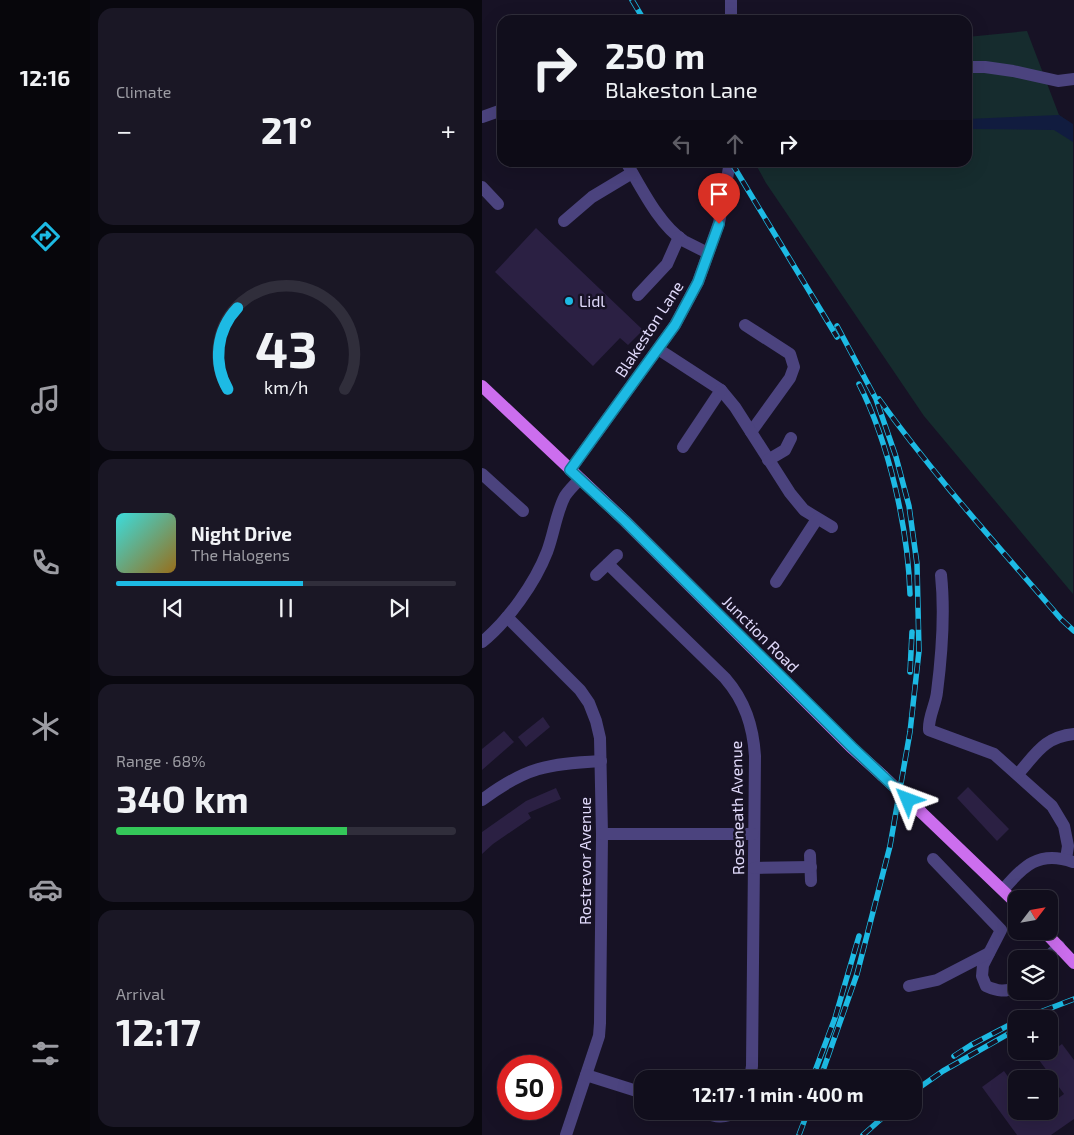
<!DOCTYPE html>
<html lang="en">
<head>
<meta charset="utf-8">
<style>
	:root { --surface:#110e1c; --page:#1a1725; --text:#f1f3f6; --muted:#9c9ca3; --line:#302e3b; --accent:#1dbae4 }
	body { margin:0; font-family:"Exo 2",sans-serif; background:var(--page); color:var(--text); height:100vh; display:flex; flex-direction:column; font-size:19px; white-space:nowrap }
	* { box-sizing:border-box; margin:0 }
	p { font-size:16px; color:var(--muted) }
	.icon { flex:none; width:28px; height:28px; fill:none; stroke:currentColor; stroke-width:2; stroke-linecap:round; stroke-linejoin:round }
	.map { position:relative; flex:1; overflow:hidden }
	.drawer { display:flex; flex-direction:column; gap:8px; padding:8px; background:#09080f; width:392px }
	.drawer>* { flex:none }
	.top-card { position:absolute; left:15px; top:15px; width:475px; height:152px; border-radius:15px; box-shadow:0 5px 20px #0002,0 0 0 1px var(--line); background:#110e1c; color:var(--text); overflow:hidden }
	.needle { width:32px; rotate:59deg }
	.tools { position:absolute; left:526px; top:890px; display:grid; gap:10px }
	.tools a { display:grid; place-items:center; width:50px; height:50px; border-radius:10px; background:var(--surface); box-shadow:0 5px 20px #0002,0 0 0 1px var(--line); font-size:25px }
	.speed { position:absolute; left:15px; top:1055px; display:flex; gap:10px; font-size:25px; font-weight:700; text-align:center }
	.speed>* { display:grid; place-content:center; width:65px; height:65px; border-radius:50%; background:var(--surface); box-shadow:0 5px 20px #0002,0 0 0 1px var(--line); line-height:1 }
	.speed .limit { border:8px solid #d22; background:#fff; color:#111 }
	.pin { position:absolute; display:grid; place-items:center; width:42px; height:42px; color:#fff; margin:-51px -21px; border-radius:50% 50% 50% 0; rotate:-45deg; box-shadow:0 0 5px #0007 }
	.pin .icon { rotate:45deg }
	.me { position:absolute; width:55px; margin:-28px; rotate:314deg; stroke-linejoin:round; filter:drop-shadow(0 0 4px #0008) }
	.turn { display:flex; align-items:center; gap:18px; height:105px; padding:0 25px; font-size:22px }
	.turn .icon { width:65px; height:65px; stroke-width:2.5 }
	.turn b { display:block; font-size:35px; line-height:42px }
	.lanes { display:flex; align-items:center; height:48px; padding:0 25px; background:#0003; justify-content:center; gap:25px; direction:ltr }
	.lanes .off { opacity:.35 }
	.big { font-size:38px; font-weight:700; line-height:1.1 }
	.drawer .widget { flex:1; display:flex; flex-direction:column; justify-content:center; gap:8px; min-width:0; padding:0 18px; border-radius:15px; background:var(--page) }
	.drawer .dial { align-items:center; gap:0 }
	.dial svg { height:130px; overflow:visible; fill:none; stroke:var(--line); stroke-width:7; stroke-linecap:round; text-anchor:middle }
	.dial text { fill:var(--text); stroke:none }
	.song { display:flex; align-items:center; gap:15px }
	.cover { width:60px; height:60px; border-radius:8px; background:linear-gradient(135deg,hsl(180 70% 55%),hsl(40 70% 35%)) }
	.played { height:5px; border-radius:2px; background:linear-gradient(90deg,var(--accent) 55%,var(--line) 55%) }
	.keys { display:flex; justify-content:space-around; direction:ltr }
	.heat { display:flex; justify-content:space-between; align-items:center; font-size:28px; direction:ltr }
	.charge { height:8px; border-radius:4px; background:linear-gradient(90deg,#34c759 68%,var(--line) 0) }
	.trip { position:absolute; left:152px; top:1070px; width:288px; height:50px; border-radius:15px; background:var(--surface); box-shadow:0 5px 20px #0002,0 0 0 1px var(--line); font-weight:700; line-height:50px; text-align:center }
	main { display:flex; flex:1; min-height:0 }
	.dock { display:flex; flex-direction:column; width:90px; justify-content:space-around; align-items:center; background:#07060b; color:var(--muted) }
	.dock .icon { width:35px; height:35px }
	.dock .on { color:var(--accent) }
	.dock b { font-size:22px; color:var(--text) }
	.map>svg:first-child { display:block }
	.green { fill:#162c2e }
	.water { fill:#111c3f }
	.building { fill:#2b2043 }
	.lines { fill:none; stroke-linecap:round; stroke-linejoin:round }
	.minor { stroke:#4b437e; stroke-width:12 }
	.major { stroke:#cc6eee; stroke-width:12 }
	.rail-casing { stroke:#1dbae4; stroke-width:5.5 }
	.rail { stroke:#171225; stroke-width:4; stroke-dasharray:11; stroke-linecap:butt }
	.major-bridge { stroke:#cc6eee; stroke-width:12 }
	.route-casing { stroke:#137994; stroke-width:12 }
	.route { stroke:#1dbae4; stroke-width:9 }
	.poi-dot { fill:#1dbae4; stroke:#171225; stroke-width:2 }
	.labels { text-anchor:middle; stroke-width:5; stroke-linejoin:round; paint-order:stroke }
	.poi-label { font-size:16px; fill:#e1dafb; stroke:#171225; text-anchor:start }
	.street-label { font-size:16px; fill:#e1dafb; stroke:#171225 }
</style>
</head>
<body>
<main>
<nav class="dock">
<b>12:16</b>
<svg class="icon on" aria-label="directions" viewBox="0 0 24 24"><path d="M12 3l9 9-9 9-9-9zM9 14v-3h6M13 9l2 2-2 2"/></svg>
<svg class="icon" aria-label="music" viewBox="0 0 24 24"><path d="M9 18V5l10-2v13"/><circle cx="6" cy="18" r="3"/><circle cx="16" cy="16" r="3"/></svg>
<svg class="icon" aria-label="phone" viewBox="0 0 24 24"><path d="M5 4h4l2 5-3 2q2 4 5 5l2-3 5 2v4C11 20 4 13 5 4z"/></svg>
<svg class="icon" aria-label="climate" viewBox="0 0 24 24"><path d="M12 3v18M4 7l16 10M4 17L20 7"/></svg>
<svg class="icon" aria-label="car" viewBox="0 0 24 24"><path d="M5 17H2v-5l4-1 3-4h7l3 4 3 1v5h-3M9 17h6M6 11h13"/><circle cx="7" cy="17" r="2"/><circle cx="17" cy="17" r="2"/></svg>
<svg class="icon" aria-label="filters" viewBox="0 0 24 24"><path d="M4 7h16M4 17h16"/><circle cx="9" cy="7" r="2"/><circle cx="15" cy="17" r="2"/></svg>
</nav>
<section class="drawer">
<div class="widget"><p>Climate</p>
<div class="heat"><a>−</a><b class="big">21°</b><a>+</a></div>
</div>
<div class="widget dial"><svg viewBox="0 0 100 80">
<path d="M14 69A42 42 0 1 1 86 69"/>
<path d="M14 69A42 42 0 0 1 20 19" stroke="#1dbae4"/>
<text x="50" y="56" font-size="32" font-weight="700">43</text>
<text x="50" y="72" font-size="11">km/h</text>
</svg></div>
<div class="widget">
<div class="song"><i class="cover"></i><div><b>Night Drive</b><p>The Halogens</p></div></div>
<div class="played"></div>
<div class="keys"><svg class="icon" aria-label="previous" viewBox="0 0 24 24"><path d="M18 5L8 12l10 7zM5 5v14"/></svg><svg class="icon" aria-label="pause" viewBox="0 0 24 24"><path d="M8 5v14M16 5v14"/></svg><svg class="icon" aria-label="next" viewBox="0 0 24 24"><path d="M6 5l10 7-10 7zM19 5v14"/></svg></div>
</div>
<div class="widget"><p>Range · 68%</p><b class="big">340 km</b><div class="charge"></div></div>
<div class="widget"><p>Arrival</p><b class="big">12:17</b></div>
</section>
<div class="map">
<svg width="592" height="1135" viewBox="0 0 592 1135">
	<rect width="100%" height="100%" fill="#171225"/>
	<path class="green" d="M 545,31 L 577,115 L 591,125 L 591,594 L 442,416 L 284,183 L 273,163 L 485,162 L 485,37 Z"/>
	<path class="water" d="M 577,115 L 591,124 L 591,142 L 572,130 L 485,129 L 485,119 Z"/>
	<g class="building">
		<path d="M 54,228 L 161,330 L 146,345 L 138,338 L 111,366 L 13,272 Z"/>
		<path d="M 61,717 L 68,727 L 44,747 L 36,737 Z"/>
		<path d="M 22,731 L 32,742 L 0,770 L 0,749 Z"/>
		<path d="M 486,787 L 527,829 L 515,841 L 475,798 Z"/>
		<path d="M 74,788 L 79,799 L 46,813 L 49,818 L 11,844 L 0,854 L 0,832 L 44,801 Z"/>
		<path d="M 580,1044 L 592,1060 L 592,1119 L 569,1135 L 535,1135 L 500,1087 L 522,1071 L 535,1089 L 535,1111 L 568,1111 L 568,1104 L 582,1094 L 557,1060 Z"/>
	</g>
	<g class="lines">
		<g class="minor">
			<path d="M 249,20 L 249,0"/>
			<path d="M 485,67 L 503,67 L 531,71 L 576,81 L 592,79"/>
			<path d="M 0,117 L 20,110"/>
			<path d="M 144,162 C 159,187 177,225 202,241 C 210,245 218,249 226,253"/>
			<path d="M 0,187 L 16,204"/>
			<path d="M 82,221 L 110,197 L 150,173"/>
			<path d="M 156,295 L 185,264 L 197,237"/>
			<path d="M 263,325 L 308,354 L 312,367 L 308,378 L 269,432"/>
			<path d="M 176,349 L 239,390 L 253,407 L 308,493 L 322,510 L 350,527"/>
			<path d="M 201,447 L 239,390"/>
			<path d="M 286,460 L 303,450 L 309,438"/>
			<path d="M 88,470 L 193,325 L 216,282 L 237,223 L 248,162"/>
			<path d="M 0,474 L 41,511"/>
			<path d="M 126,564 L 243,678 C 263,701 271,726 273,756 L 270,1066 L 268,1079"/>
			<path d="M 114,575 L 135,555"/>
			<path d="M 459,575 C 463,613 460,653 455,692 C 454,704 446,717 447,730 L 512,754 L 570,806 L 582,826 L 586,846 L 584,859"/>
			<path d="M 294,582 L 335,519"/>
			<path d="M 25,617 L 98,690 L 107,703 L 114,721 L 118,738 L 120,834 L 118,1023 L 117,1036 L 84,1135"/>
			<path d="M 0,642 C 26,621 53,583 65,552 C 72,534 74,513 83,496 C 87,490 93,484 98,479"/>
			<path d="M 536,774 C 554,754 562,737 592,734"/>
			<path d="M 0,800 C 44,767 65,764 119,761"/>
			<path d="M 120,834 L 271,834"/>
			<path d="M 328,855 L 329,881"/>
			<path d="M 451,859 L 519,930 L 501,965 L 500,976 L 504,986 C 515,991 524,993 535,986"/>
			<path d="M 272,868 L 329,867"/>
			<path d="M 521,890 C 541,866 557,850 591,862"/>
			<path d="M 564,959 L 577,946"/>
			<path d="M 427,986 L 455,980 L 507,953"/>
			<path d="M 104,1075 L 161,1093"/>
			<path d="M 216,1111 C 229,1115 242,1121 253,1111"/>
		</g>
		<g class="major">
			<path d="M 0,386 L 143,521 L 369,747 L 401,776"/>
			<path d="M 439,812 L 535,904"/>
			<path d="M 562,931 L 592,963"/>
		</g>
		<defs>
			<g id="rail">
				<path d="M 150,0 L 162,20"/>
				<path d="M 249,162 L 355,337"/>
				<path d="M 377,384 C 407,443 426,528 428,594"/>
				<path d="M 397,399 C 453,477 517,547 579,619 L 592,631"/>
				<path d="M 428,672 L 430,632"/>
				<path d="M 540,1019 L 592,999"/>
				<path d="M 472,1056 L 489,1045 L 535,1021"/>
				<path d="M 330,1079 L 353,1018 L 377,936"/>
				<path d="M 338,1079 L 375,974 L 408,846 L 428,732 L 437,651 L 435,564 L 427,506 L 414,457 L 394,399 L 355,326"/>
				<path d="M 431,1092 L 461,1071 L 535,1029"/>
				<path d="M 317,1135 L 326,1111"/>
				<path d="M 381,1135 L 408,1111"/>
			</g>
		</defs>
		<use href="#rail" class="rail-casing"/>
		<use href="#rail" class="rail"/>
		<path class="major-bridge" d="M 401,776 L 439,812"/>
	</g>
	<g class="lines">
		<defs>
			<path id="route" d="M 237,224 L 216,282 L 193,325 L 88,470 L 143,521 L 370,747 L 426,800"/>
		</defs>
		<use href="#route" class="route-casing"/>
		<use href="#route" class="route"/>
	</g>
	<circle class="poi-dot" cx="87" cy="301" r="5"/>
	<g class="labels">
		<g class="poi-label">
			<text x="97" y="307">Lidl</text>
		</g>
		<g class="street-label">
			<text transform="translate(167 329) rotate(-57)" y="6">Blakeston Lane</text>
			<text transform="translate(279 634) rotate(45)" y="6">Junction Road</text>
			<text transform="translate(255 808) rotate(-91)" y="6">Roseneath Avenue</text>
			<text transform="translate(103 861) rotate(-90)" y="6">Rostrevor Avenue</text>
		</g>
	</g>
</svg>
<div class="tools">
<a><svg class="needle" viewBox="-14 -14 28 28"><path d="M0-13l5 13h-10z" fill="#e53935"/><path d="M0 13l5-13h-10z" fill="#9c9ca3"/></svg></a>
<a><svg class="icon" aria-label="layers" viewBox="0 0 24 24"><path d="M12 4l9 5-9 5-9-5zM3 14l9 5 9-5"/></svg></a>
<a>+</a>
<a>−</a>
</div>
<div class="speed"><div class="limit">50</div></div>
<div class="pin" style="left:237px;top:224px;background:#d93025"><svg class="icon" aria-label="arrive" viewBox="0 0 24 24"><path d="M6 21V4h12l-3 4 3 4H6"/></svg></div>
<svg class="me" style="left:426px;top:800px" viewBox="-20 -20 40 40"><path d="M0-17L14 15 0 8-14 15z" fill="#1dbae4" stroke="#fff" stroke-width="4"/></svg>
<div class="trip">12:17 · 1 min · 400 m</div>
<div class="top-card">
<div class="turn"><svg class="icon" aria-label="right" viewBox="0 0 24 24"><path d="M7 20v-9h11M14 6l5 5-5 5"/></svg><div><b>250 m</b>Blakeston Lane</div></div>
<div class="lanes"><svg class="icon off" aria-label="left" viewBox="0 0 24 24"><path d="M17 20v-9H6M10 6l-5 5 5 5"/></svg><svg class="icon off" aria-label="ahead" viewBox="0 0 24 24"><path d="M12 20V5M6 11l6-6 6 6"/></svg><svg class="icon" aria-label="right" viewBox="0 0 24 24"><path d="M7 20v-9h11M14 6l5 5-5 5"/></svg></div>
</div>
</div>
</main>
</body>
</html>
